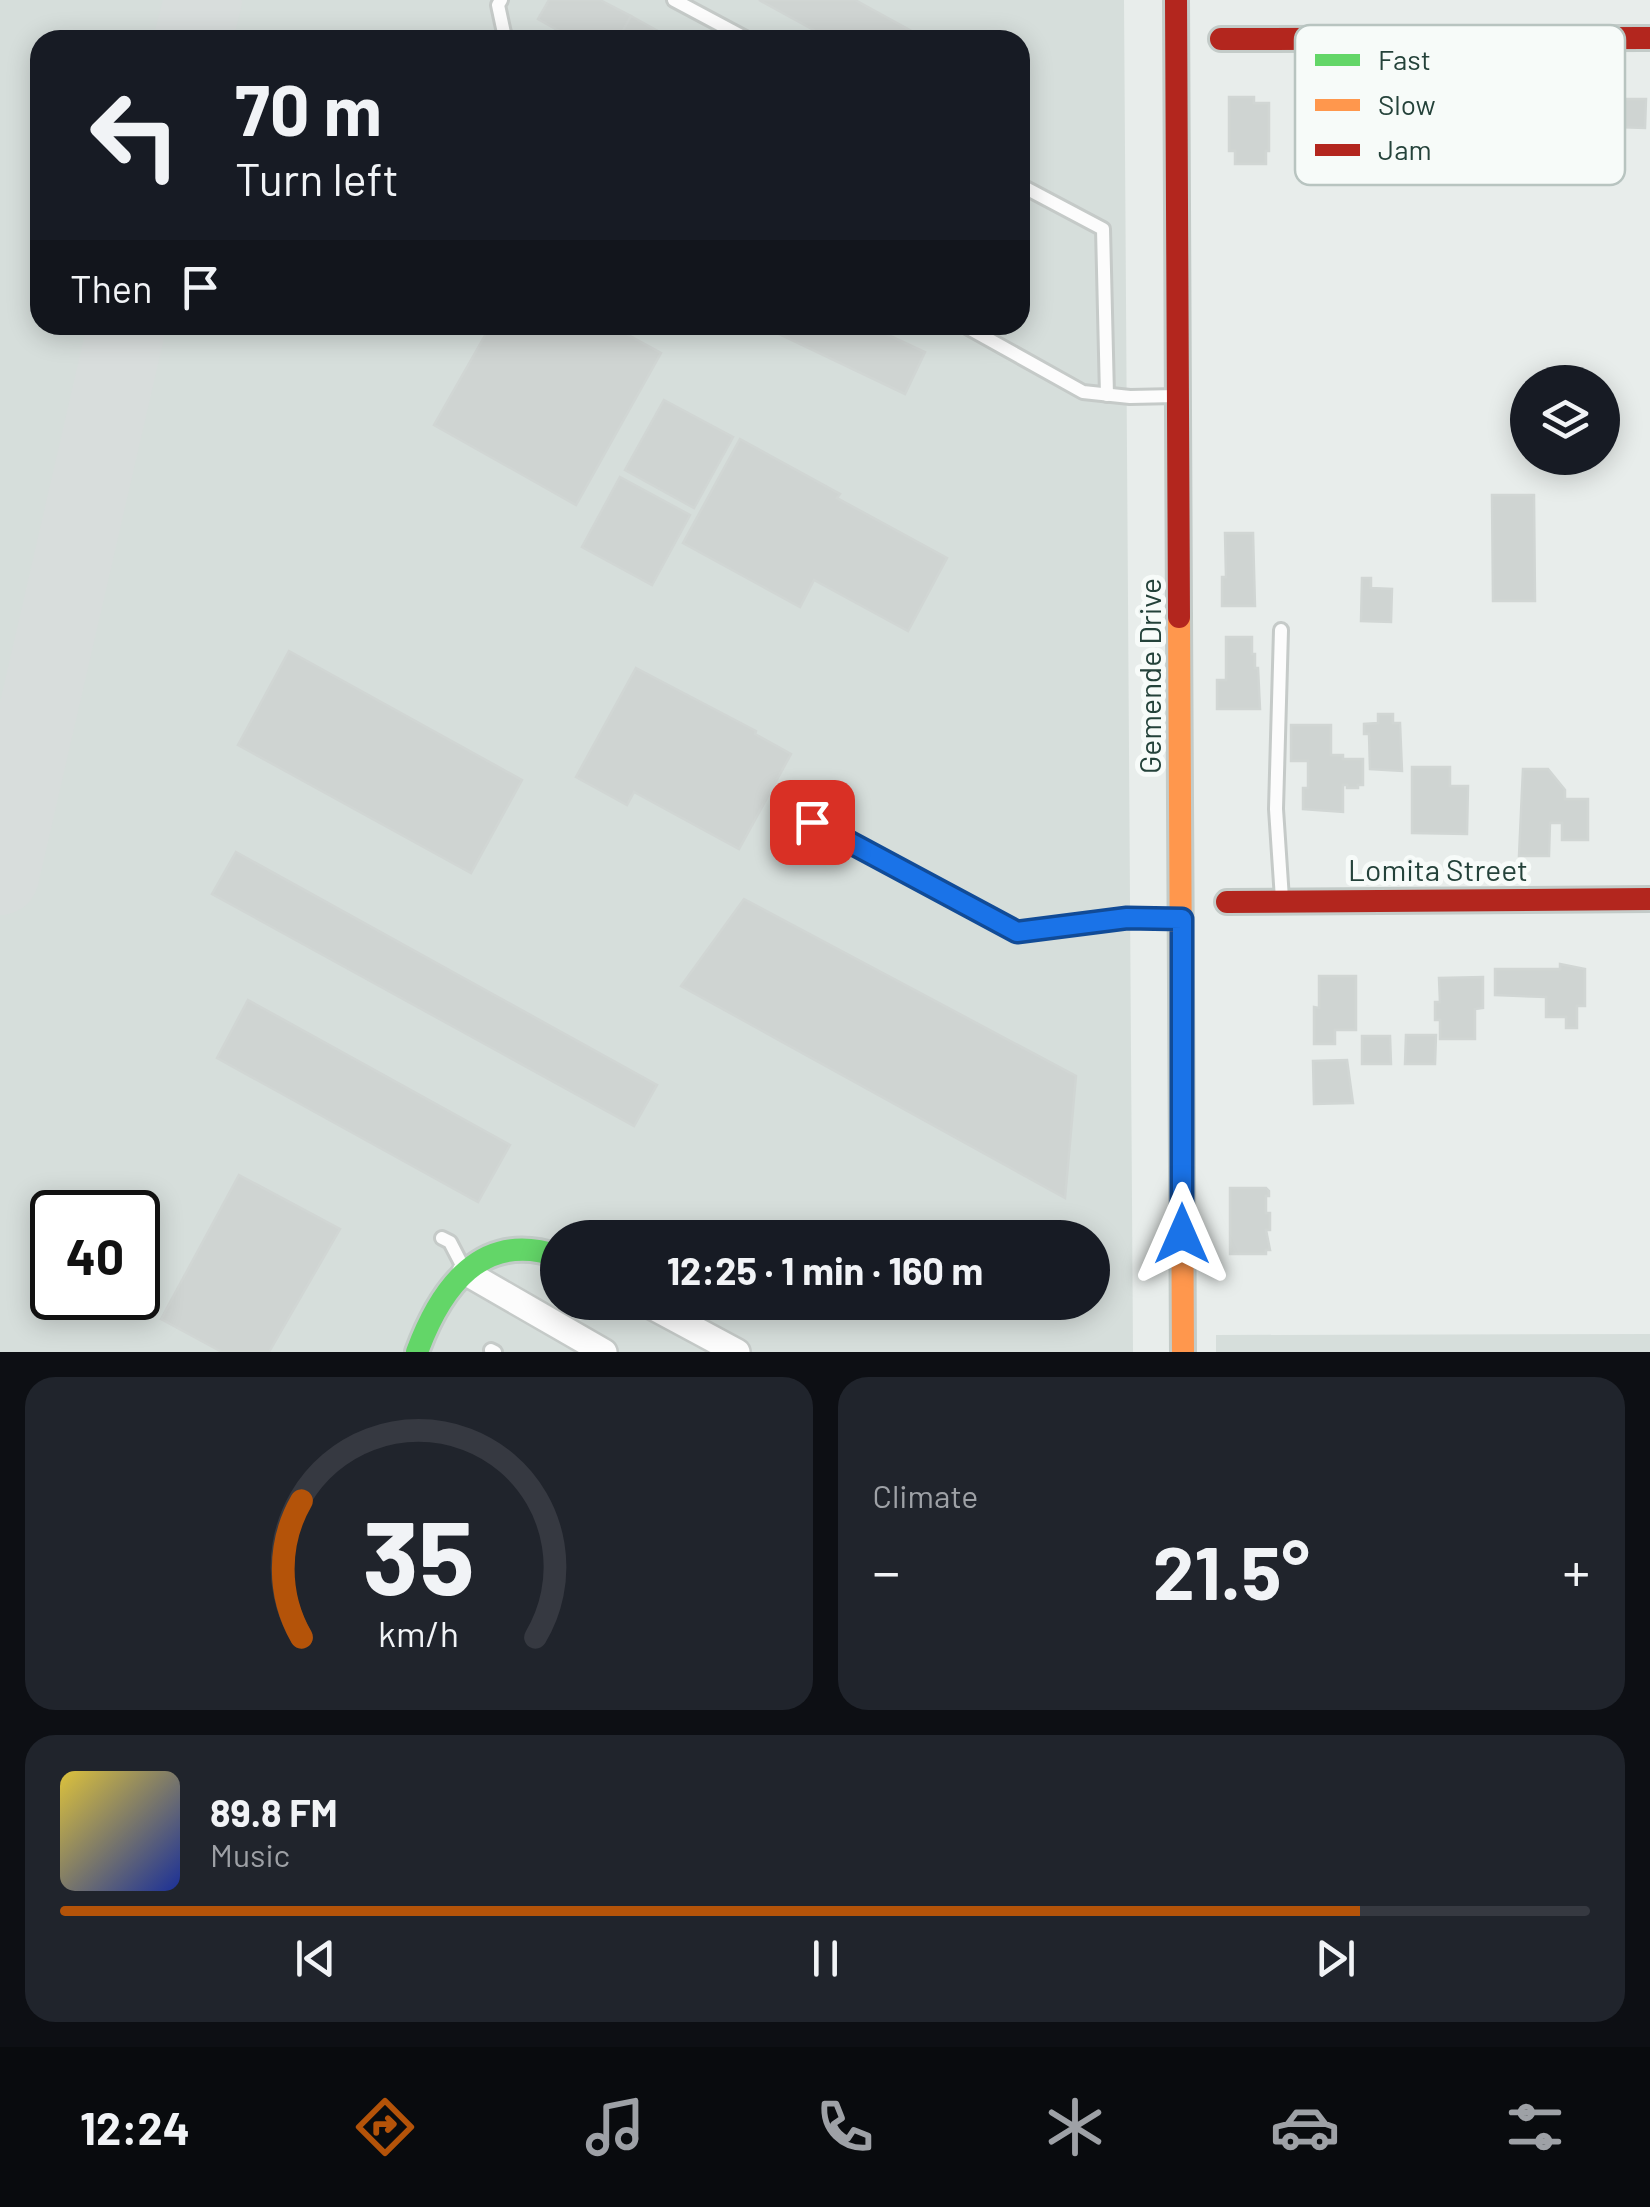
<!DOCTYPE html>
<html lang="en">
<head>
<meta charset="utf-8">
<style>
	:root { --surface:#171b24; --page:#20242c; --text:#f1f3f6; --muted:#9ea1a6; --line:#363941; --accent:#b45309 }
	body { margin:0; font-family:Barlow,sans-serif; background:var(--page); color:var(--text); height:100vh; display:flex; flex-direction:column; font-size:38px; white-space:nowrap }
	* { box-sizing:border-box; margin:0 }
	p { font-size:32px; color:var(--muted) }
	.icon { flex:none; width:55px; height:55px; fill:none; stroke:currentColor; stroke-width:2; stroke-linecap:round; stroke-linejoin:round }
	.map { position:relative; height:1352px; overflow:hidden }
	.panel { display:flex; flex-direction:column; gap:25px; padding:25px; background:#0d0f14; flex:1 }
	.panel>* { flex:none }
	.guide { position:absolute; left:30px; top:30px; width:1000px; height:305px; border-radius:30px; box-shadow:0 5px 25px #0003; background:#171b24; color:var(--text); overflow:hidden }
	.controls { position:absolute; left:1510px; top:365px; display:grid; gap:20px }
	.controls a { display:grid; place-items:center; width:110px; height:110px; border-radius:50%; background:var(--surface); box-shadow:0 5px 25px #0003; font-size:50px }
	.speed { position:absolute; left:30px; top:1190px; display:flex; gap:20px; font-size:50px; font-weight:700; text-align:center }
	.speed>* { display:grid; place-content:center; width:130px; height:130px; border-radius:50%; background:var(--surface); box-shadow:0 5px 25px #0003; line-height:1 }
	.speed .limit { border:5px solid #111; border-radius:15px; background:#fff; color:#111 }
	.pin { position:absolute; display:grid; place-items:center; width:85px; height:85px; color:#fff; margin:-42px; border-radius:20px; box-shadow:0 5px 15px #0006 }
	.me { position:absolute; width:110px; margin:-55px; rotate:0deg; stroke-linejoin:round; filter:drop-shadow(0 0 8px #0008) }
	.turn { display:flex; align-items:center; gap:35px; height:210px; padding:0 40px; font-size:45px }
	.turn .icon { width:130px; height:130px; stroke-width:2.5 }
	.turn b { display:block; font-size:70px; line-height:85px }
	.then { display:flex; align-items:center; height:95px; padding:0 40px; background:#0003; gap:20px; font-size:38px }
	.big { font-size:75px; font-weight:700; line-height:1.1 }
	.panel .tile { flex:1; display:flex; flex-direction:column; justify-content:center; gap:15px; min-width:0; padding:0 35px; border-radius:30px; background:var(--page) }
	.panel .dial { align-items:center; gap:0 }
	.dial svg { height:260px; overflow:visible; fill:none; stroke:var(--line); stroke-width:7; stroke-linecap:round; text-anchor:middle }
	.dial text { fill:var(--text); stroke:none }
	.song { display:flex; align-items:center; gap:30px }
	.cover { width:120px; height:120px; border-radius:15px; background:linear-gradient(135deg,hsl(50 70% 55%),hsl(230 70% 35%)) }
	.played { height:10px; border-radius:5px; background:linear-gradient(90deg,var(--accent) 85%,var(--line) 85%) }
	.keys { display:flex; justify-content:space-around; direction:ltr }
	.heat { display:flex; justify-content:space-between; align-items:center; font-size:55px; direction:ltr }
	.panel .tiles { flex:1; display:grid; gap:25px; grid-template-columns:1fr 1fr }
	.tile:last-child { grid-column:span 2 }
	.trip { position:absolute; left:540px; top:1220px; width:570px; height:100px; border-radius:50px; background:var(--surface); box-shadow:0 5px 25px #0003; font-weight:700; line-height:100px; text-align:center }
	.tabs { display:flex; height:160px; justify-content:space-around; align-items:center; background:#090b0e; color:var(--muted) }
	.tabs .icon { width:70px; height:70px }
	.tabs .active { color:var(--accent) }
	.tabs b { font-size:45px; color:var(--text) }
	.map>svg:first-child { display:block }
	.built { fill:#d6dedb; fill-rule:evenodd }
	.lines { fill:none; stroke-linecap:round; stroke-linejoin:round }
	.taxiway { stroke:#d8dddc; stroke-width:78 }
	.building { fill:#cfd4d2; stroke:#d1d6d4; stroke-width:2.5 }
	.lane-casing { stroke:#c5cac8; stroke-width:18 }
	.street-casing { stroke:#c5cac8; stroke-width:30 }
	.fast-casing { stroke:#c3cbc8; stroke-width:28 }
	.slow-casing { stroke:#c3cbc8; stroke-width:28 }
	.jam-casing { stroke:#c3cbc8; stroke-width:28 }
	.lane { stroke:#fcfcfc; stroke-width:12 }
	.street { stroke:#fcfcfc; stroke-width:25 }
	.fast { stroke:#63d668; stroke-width:22 }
	.slow { stroke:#ff974d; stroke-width:22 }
	.jam { stroke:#b3261e; stroke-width:22 }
	.route-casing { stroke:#114b97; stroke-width:25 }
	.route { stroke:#1a73e8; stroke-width:18 }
	.labels { text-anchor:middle; stroke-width:10; stroke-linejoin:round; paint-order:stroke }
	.street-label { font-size:30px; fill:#24423a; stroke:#f7fbf9 }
	.key { fill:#f7fbf9; stroke:#b8c4c0; stroke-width:2.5 }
	.key-label { font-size:28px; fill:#24423a }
</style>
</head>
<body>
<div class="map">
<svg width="1650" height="1352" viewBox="0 0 1650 1352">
	<rect width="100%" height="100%" fill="#e8edeb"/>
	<g class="built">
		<path d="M 0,0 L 1124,0 L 1133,1352 L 0,1352 ZM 40,40 L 1020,40 L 1020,325 L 40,325 ZM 52,1212 L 138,1212 L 138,1298 L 52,1298 ZM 558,1238 L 1092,1238 L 1092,1302 L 558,1302 Z"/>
		<path d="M 1650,1334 L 1650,1352 L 1216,1352 L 1216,1335 Z"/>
	</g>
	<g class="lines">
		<g class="taxiway">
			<path d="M 193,40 L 203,0"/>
			<path d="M 0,876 L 127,325"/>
		</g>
	</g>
	<g class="building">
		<path d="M 549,0 L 600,0 L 631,16 L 618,40 L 575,40 L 538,19 Z"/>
		<path d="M 759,0 L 855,0 L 917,34 L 914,40 L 832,40 Z"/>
		<path d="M 631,16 L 674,40 L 618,40 Z"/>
		<path d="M 1229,97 L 1254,97 L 1254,103 L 1269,103 L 1269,151 L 1266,151 L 1266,164 L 1235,164 L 1235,151 L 1229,151 Z"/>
		<path d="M 1617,99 L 1646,99 L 1645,128 L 1616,127 Z"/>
		<path d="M 491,325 L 610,325 L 661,353 L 576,505 L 434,425 Z"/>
		<path d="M 760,325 L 867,325 L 925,352 L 905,394 Z"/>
		<path d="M 664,400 L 733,437 L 694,508 L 625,470 Z"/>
		<path d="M 740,439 L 840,494 L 837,498 L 947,558 L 908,631 L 814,580 L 800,607 L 683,543 Z"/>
		<path d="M 620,477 L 690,515 L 652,585 L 582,547 Z"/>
		<path d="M 1492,495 L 1534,495 L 1535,601 L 1493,601 Z"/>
		<path d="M 1225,533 L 1253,533 L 1255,606 L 1222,606 L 1222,577 L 1226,577 Z"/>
		<path d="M 1362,578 L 1371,578 L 1371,588 L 1392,589 L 1391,622 L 1361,621 Z"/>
		<path d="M 1226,637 L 1252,637 L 1252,654 L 1255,654 L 1255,668 L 1258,668 L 1260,709 L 1217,709 L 1217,680 L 1226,680 Z"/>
		<path d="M 289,651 L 522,780 L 471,873 L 238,745 Z"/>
		<path d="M 636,668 L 756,731 L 755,734 L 791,754 L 739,849 L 634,792 L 627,805 L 576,777 Z"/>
		<path d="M 1378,714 L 1393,714 L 1393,723 L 1400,723 L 1402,771 L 1370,769 L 1369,734 L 1364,734 L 1364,724 L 1378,723 Z"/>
		<path d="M 1291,725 L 1331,725 L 1331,755 L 1343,755 L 1343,759 L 1363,759 L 1363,785 L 1358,785 L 1358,788 L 1347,788 L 1347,785 L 1343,785 L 1343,812 L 1303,809 L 1303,788 L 1308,788 L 1308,761 L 1291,761 Z"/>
		<path d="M 1412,767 L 1450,767 L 1450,786 L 1468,786 L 1467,834 L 1412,833 Z"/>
		<path d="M 1523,769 L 1548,769 L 1565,790 L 1565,799 L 1588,799 L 1588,840 L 1562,840 L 1562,823 L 1550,823 L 1549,856 L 1519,856 Z"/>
		<path d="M 236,852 L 657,1085 L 634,1126 L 212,894 Z"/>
		<path d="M 744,899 L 1076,1076 L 1065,1198 L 681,986 Z"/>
		<path d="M 1560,964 L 1585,969 L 1585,1006 L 1577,1006 L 1577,1028 L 1566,1028 L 1566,1017 L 1546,1017 L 1546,997 L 1495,995 L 1495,969 L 1560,969 Z"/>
		<path d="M 1319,976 L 1356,976 L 1356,1030 L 1335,1030 L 1335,1044 L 1314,1044 L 1314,1007 L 1319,1008 Z"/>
		<path d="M 1483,977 L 1483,1008 L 1475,1009 L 1475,1039 L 1440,1039 L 1440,1020 L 1435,1020 L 1435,1002 L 1440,1002 L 1439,978 Z"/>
		<path d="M 248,1000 L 510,1145 L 478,1202 L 217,1058 Z"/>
		<path d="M 1406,1035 L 1436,1035 L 1435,1064 L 1405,1064 Z"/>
		<path d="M 1362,1036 L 1390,1036 L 1391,1064 L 1362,1064 Z"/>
		<path d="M 1347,1060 L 1353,1103 L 1314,1104 L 1313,1061 Z"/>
		<path d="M 239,1175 L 340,1229 L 269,1352 L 222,1352 L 161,1319 Z"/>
		<path d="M 1230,1188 L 1266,1188 L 1269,1191 L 1269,1196 L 1266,1196 L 1266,1213 L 1270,1213 L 1270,1230 L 1266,1230 L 1270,1250 L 1266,1250 L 1266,1254 L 1230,1254 Z"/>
	</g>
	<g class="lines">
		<defs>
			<g id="lane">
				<path d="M 501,0 L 498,5 L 504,33 L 509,40"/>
				<path d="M 674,0 L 749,40"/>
				<path d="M 1020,185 L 1103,229 L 1107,395"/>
				<path d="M 963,325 L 1083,392 L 1130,397 L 1176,396"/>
				<path d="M 1281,630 L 1276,809 L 1282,899"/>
				<path d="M 812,822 L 1017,932 L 1127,918 L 1179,919"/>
				<path d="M 442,1238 L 450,1242 L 464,1269"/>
				<path d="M 491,1350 L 495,1352"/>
			</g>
			<g id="street">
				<path d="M 465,1272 L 604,1352"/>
				<path d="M 644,1302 L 737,1352"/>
			</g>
			<path id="fast" d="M 417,1352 C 441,1287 482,1230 558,1256"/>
			<path id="slow" d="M 1179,617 L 1183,1352"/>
			<g id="jam">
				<path d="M 1176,0 L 1179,617"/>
				<path d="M 1221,39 L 1650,38"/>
				<path d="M 1227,902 L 1650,899"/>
			</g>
		</defs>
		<use href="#lane" class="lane-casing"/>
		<use href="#street" class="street-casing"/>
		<use href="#fast" class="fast-casing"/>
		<use href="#slow" class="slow-casing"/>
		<use href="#jam" class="jam-casing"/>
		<use href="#lane" class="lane"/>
		<use href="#street" class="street"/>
		<use href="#fast" class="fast"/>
		<use href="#slow" class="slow"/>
		<use href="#jam" class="jam"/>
	</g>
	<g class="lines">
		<defs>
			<path id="route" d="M 812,822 L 1017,932 L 1127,918 L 1182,919 L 1182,1234"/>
		</defs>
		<use href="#route" class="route-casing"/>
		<use href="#route" class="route"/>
	</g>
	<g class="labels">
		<g class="street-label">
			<text transform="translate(1151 676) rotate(-90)" y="10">Gemende Drive</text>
			<text x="1438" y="881">Lomita Street</text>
		</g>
	</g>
	<rect x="1295" y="25" width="330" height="160" rx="15" class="key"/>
	<rect x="1315" y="54" width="45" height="12" fill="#63d668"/>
	<rect x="1315" y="99" width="45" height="12" fill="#ff974d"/>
	<rect x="1315" y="144" width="45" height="12" fill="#b3261e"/>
	<g class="key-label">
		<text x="1378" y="70">Fast</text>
		<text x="1378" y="115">Slow</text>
		<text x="1378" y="160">Jam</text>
	</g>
</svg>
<div class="controls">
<a><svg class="icon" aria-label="layers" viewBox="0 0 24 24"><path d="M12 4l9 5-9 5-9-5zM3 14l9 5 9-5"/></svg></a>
</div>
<div class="speed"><div class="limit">40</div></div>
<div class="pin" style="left:812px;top:822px;background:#d93025"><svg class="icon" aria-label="arrive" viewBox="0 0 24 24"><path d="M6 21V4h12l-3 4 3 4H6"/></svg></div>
<svg class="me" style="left:1182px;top:1234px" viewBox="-20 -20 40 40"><path d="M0-17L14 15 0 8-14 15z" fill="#1a73e8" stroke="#fff" stroke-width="4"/></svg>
<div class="trip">12:25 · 1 min · 160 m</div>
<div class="guide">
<div class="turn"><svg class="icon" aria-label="left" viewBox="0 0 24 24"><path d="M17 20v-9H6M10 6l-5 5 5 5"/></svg><div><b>70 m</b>Turn left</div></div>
<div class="then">Then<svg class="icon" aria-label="arrive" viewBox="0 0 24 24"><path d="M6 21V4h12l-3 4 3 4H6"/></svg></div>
</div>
</div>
<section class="panel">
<div class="tiles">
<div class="tile dial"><svg viewBox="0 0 100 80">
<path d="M14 69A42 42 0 1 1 86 69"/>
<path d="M14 69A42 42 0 0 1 14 27" stroke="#b45309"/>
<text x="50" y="56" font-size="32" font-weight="700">35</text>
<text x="50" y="72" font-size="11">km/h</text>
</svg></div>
<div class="tile"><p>Climate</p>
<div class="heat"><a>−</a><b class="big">21.5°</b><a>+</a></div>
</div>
<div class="tile">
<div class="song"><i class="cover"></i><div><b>89.8 FM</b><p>Music</p></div></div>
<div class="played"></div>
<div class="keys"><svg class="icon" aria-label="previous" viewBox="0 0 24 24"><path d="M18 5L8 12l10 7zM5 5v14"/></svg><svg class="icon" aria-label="pause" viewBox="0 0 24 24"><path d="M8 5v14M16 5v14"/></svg><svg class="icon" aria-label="next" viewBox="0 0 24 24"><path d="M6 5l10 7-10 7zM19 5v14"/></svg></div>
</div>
</div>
</section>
<nav class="tabs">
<b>12:24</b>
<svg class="icon active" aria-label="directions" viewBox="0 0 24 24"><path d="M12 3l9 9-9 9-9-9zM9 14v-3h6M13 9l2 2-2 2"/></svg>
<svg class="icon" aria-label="music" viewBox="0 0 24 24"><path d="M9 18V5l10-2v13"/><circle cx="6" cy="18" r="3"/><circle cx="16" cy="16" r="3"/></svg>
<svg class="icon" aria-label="phone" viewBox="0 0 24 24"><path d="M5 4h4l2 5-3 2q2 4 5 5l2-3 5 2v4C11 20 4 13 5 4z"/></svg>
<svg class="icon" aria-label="climate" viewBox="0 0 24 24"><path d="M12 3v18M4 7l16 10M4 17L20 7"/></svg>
<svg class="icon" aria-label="car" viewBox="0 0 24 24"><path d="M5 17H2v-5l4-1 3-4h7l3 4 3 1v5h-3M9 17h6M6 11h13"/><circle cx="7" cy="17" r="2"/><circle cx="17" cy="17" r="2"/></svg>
<svg class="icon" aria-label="filters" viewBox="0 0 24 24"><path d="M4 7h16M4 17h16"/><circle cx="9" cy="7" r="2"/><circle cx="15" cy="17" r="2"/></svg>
</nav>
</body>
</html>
